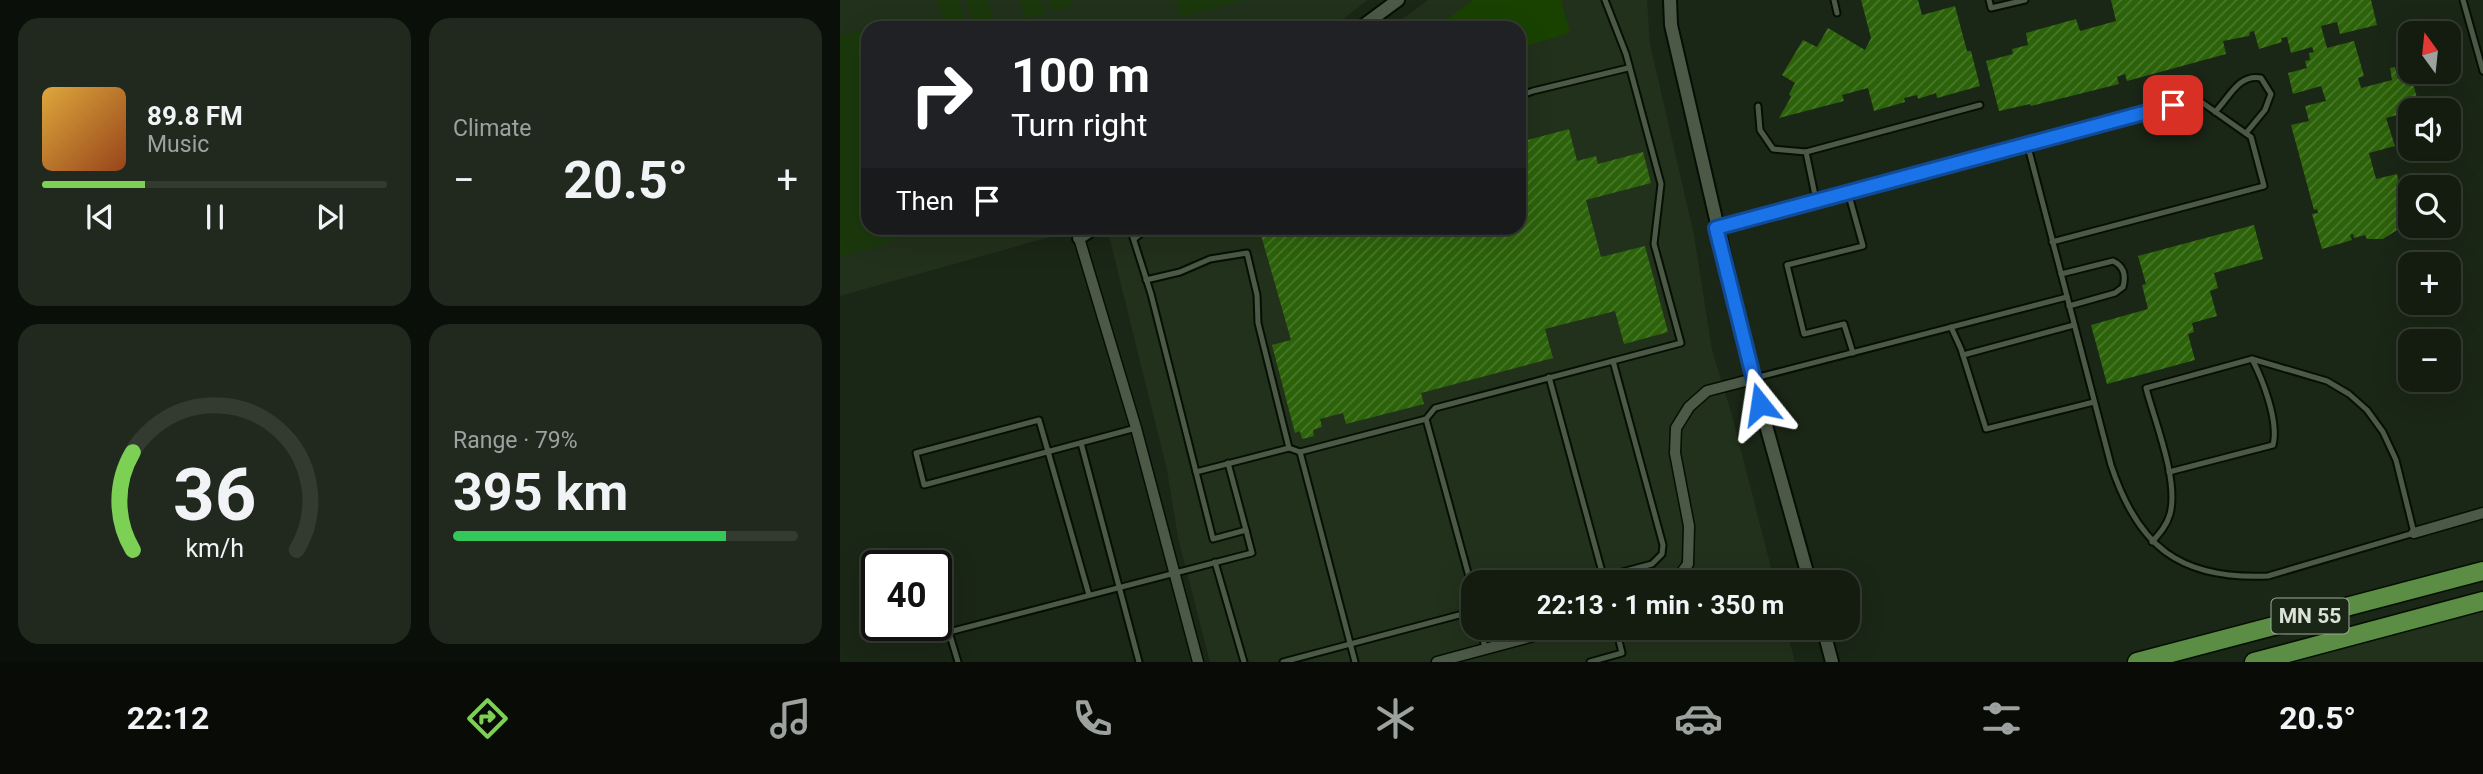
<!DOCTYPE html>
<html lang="en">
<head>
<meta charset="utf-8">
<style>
	:root { --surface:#141c10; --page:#21291e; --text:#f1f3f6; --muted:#9da19f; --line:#333a30; --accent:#7cd155 }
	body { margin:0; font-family:Roboto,sans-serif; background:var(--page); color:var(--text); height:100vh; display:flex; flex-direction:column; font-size:26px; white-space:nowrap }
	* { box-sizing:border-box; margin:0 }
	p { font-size:23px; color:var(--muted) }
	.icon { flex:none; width:38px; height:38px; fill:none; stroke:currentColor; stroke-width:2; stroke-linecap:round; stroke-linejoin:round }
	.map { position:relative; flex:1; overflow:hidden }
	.sheet { display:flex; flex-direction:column; gap:18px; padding:18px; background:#0b0f09; width:840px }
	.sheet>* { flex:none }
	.top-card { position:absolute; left:21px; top:21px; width:665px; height:214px; border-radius:21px; box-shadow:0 7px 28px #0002,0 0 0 2px var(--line); background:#202124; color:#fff; overflow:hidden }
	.needle { width:46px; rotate:345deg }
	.controls { position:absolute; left:1558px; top:21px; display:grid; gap:14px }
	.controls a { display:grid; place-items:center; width:63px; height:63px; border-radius:14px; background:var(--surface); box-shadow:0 7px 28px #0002,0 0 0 2px var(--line); font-size:35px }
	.speed { position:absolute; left:21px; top:550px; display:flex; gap:14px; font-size:35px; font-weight:700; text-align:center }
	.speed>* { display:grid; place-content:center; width:91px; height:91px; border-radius:50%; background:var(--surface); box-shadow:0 7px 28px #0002,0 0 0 2px var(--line); line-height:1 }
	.speed .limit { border:4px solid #111; border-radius:10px; background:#fff; color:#111 }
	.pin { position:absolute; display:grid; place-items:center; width:60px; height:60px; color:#fff; margin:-30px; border-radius:14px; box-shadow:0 4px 10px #0006 }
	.me { position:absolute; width:77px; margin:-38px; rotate:345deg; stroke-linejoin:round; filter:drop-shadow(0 0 5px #0008) }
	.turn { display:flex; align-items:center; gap:24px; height:147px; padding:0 35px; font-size:32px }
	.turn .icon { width:91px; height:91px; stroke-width:2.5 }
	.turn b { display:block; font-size:49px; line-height:60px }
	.then { display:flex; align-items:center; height:66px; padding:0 35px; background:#0003; gap:14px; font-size:26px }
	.big { font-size:52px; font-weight:700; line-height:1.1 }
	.sheet .widget { flex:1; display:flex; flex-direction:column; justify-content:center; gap:10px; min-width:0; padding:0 24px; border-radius:21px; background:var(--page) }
	.sheet .dial { align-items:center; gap:0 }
	.dial svg { height:182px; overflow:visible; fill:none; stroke:var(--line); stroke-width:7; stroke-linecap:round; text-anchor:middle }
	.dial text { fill:var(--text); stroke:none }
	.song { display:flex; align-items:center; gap:21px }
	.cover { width:84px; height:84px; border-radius:10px; background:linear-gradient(135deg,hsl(40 70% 55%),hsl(20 70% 35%)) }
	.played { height:7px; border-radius:4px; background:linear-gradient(90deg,var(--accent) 30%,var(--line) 30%) }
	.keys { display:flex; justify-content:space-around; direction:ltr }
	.heat { display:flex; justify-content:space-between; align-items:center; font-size:38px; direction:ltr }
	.charge { height:10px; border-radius:5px; background:linear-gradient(90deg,#34c759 79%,var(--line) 0) }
	.sheet .tiles { flex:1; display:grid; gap:18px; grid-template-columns:repeat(2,1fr) }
	.trip { position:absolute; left:621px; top:570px; width:399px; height:70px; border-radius:21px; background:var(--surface); box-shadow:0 7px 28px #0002,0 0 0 2px var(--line); font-weight:700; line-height:70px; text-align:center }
	.menu { display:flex; height:112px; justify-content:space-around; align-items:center; background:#080b06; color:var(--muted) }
	.menu .icon { width:49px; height:49px }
	.menu .selected { color:var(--accent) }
	.menu b { font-size:32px; color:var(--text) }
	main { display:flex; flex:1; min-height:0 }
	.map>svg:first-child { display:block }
	.built { fill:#22311b }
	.garden { fill:#1b380c }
	.water { fill:#194200 }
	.building { fill:url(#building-hatch) }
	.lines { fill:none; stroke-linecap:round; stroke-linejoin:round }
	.service-casing { stroke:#050f03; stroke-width:9 }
	.minor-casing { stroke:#050f03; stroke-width:13 }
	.tertiary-casing { stroke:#050f03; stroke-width:16 }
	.trunk-casing { stroke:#050f03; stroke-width:21 }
	.service { stroke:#4c5947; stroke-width:5 }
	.minor { stroke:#4c5947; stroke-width:10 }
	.tertiary { stroke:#4c5947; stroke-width:12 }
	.trunk { stroke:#5b8e44; stroke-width:18 }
	.route-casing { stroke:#114b97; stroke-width:18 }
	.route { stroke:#1a73e8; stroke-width:12 }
	.labels { text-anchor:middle; stroke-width:7; stroke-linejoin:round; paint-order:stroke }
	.shield { fill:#1a2616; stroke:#a1aa9e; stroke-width:2 }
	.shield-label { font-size:21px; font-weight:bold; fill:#dbe3d8 }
</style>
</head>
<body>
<main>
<section class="sheet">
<div class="tiles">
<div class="widget">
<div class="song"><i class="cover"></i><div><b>89.8 FM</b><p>Music</p></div></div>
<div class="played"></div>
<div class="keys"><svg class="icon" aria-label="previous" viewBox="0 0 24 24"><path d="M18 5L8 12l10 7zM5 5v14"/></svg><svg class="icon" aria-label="pause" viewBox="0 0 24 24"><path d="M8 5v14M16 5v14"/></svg><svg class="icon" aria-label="next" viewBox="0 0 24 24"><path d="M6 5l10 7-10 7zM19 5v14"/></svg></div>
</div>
<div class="widget"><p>Climate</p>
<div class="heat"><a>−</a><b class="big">20.5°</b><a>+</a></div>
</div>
<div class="widget dial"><svg viewBox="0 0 100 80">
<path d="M14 69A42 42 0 1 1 86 69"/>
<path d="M14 69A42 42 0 0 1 14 26" stroke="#7cd155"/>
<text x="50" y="56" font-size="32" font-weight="700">36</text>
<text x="50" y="72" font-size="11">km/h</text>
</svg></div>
<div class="widget"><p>Range · 79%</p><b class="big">395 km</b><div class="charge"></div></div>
</div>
</section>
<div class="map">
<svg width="1643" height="662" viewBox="0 0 1643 662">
	<defs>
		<pattern id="building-hatch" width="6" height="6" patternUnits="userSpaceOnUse" patternTransform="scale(1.75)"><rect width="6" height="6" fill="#2c6209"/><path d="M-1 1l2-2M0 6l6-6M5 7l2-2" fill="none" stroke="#4a782c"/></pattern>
	</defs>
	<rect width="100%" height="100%" fill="#1a2616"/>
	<g class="built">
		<path d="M 0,0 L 528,0 L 491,28 L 28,28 L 28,228 L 242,228 L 0,296 Z"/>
		<path d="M 588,0 L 807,0 L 810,44 L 854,235 L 872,350 L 893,419 L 935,583 L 634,583 L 634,628 L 946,628 L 955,662 L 370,662 L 338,538 L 327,470 L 267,228 L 679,228 L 679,28 L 550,28 Z"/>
		<path d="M 1643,601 L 1643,662 L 1414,662 Z"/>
	</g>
	<g class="garden">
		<path d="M 98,0 L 119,0 L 127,28 L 105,28 Z"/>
		<path d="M 126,0 L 148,0 L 155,27 L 133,28 Z"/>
		<path d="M 180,0 L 202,0 L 206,14 L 185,19 Z"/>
		<path d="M 209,0 L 231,0 L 232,6 L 212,12 Z"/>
		<path d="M 336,0 L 405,0 L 341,17 Z"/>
		<path d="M 72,19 L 74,28 L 32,28 Z"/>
		<path d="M 28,29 L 28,228 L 73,228 L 44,245 L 0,256 L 0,36 Z"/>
	</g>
	<path class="water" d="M 633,0 L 721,0 L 730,33 L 679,48 L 679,28 L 595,28 Z"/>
	<g class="building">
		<path d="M 1021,0 L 1078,0 L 1082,15 L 1115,6 L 1127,51 L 1131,51 L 1140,86 L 1097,98 L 1096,93 L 1078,99 L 1077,95 L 1064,98 L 1065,102 L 1034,111 L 1028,88 L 1002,95 L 1004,101 L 939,118 L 951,97 L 949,94 L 955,83 L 942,75 L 963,40 L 977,47 L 988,28 L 1025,50 L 1031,38 Z"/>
		<path d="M 1271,0 L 1531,0 L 1537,25 L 1500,34 L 1497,22 L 1481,26 L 1487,48 L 1514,41 L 1524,76 L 1518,78 L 1521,88 L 1552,80 L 1550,68 L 1555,67 L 1558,79 L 1571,76 L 1580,109 L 1546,118 L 1555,146 L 1529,153 L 1536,179 L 1557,174 L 1561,192 L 1567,191 L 1570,217 L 1565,218 L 1566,224 L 1556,227 L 1557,230 L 1543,239 L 1527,239 L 1525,235 L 1514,238 L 1513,234 L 1510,235 L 1512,240 L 1482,249 L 1472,214 L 1478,213 L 1477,209 L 1474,210 L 1451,125 L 1469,121 L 1465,106 L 1486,101 L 1481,86 L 1453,94 L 1448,73 L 1467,68 L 1465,61 L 1470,60 L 1469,53 L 1474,52 L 1472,47 L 1451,53 L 1447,37 L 1441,38 L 1442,42 L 1419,49 L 1414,31 L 1410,32 L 1409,36 L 1383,41 L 1386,54 L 1287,81 L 1285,74 L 1277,77 L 1279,84 L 1191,106 L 1190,104 L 1159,111 L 1146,61 L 1173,54 L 1172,49 L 1188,45 L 1186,33 L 1236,19 L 1240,31 L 1276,21 Z"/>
		<path d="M 679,127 L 684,141 L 729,129 L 737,161 L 756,156 L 758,164 L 803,152 L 811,183 L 746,200 L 761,257 L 805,246 L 828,332 L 784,344 L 775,311 L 705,329 L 713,358 L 581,393 L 584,404 L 506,424 L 503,413 L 480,419 L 482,427 L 473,430 L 474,436 L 462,439 L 460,431 L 455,433 L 432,345 L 451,340 L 419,228 L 679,228 Z"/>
		<path d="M 1414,225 L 1423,259 L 1374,273 L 1378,288 L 1370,291 L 1377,316 L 1352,323 L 1354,332 L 1348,334 L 1355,360 L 1267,384 L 1251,325 L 1308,309 L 1302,285 L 1306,284 L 1298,256 Z"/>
	</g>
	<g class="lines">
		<defs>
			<g id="service">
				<path d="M 765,0 L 786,54 L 821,184 L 814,244 L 841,343 L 773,361"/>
				<path d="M 994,0 L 997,13"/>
				<path d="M 1149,0 L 1151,8 L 1185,0"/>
				<path d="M 1623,0 L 1643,71"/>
				<path d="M 679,96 L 693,91 L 788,68"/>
				<path d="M 918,106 L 920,130 L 933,149 L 966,152 L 976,200"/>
				<path d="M 1375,112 C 1390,97 1398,74 1421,78 L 1431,94 L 1425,110 L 1406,133"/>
				<path d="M 1187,143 L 1271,465 C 1298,547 1340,580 1428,576 L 1574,533 L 1556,460 L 1543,432 L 1527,410 L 1509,394 L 1487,381 L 1412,359 L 1306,388 C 1315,422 1339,481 1330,514 C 1327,525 1320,533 1312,542"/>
				<path d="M 966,152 L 1140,105"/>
				<path d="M 1008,192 L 1023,246 L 947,265 L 964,334 L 1004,324 L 1013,353"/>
				<path d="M 880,226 L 1357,99 L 1411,137 L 1424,186 L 1212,242"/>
				<path d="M 294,239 L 308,228"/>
				<path d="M 1221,274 L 1273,261 C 1284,266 1286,276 1283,287 L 1275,293 L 1229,306"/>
				<path d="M 306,280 L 340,272 L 370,259 L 407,253 L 417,295 L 418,323 L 449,448"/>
				<path d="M 1111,327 L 1121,349 L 1146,429 L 1254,402"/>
				<path d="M 1123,355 L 1234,325"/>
				<path d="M 709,377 L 765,583"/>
				<path d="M 915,378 L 1227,297"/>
				<path d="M 586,419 L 634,595"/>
				<path d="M 241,443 L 299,662"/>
				<path d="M 460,452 L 515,662"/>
				<path d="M 388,463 L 406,530"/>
				<path d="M 356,472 L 449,448 L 460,452 L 586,419 L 595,408 L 773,361 L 823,545 L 822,554 L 812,564 L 741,583"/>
				<path d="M 1329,472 L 1433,445 C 1439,422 1423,380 1412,359"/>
				<path d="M 375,562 L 404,662"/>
				<path d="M 249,595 L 199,420 L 76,453 L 84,485 C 155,466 225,447 296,428"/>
				<path d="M 641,628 L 645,649"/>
				<path d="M 118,662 L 109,632 L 412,553 L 406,530 L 373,539 L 311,294 L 290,228"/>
				<path d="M 443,662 L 634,611"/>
				<path d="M 750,662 L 782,653 L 776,628"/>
			</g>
			<g id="minor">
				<path d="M 239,238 L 296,428 L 358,662"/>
				<path d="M 1574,533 L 1643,513"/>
				<path d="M 834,583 L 848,564 L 849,526 L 835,453 L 836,428 L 849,407 L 867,391 L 913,379"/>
				<path d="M 597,662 L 723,628"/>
			</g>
			<g id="tertiary">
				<path d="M 830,0 L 831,25 L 913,379 L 970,583"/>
				<path d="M 520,28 L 558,0"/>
				<path d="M 239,238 L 254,228"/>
				<path d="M 983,628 L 992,662"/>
			</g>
			<g id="trunk">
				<path d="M 1297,662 L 1643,571"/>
				<path d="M 1414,662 L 1643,601"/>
			</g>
		</defs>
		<use href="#service" class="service-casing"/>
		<use href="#minor" class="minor-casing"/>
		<use href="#tertiary" class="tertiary-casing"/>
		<use href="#trunk" class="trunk-casing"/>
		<use href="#service" class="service"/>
		<use href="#minor" class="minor"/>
		<use href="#tertiary" class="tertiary"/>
		<use href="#trunk" class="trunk"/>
	</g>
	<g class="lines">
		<defs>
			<path id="route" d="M 920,404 L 876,228 L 1333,105"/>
		</defs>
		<use href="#route" class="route-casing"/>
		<use href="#route" class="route"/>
	</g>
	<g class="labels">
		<rect class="shield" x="1431.5" y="598.5" width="77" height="35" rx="5"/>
		<g class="shield-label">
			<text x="1470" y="623">MN 55</text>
		</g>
	</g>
</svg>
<div class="controls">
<a><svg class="needle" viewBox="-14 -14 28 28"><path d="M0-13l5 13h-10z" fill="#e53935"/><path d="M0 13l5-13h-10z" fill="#9da19f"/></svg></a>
<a><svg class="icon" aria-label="sound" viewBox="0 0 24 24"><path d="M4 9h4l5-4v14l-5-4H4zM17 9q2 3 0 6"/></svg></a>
<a><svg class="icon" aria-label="search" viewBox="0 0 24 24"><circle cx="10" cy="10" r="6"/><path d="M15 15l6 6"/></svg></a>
<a>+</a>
<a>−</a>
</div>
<div class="speed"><div class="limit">40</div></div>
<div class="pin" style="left:1333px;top:105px;background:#d93025"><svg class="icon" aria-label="arrive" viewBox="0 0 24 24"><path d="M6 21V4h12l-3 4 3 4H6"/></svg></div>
<svg class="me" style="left:920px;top:404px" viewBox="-20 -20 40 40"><path d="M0-17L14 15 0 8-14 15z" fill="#1a73e8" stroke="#fff" stroke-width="4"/></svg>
<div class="trip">22:13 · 1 min · 350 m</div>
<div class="top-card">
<div class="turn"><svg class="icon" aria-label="right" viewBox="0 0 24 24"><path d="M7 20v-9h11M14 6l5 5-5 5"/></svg><div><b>100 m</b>Turn right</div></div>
<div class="then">Then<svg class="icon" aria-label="arrive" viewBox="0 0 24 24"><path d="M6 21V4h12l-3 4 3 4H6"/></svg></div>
</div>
</div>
</main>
<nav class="menu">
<b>22:12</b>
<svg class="icon selected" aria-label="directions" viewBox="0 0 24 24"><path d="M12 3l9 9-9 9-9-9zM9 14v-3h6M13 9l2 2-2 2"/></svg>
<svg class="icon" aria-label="music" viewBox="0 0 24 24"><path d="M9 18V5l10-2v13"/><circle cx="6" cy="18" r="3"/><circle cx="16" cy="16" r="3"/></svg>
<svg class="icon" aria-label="phone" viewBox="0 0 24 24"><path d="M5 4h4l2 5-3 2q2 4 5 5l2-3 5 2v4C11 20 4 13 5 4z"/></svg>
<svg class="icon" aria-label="climate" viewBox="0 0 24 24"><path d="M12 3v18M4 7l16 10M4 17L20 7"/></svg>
<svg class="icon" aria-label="car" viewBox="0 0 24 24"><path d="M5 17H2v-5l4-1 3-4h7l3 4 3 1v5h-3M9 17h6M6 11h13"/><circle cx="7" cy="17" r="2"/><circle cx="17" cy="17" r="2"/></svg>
<svg class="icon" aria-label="filters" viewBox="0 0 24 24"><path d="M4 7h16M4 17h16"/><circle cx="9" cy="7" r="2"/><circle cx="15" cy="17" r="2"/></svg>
<b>20.5°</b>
</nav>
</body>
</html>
